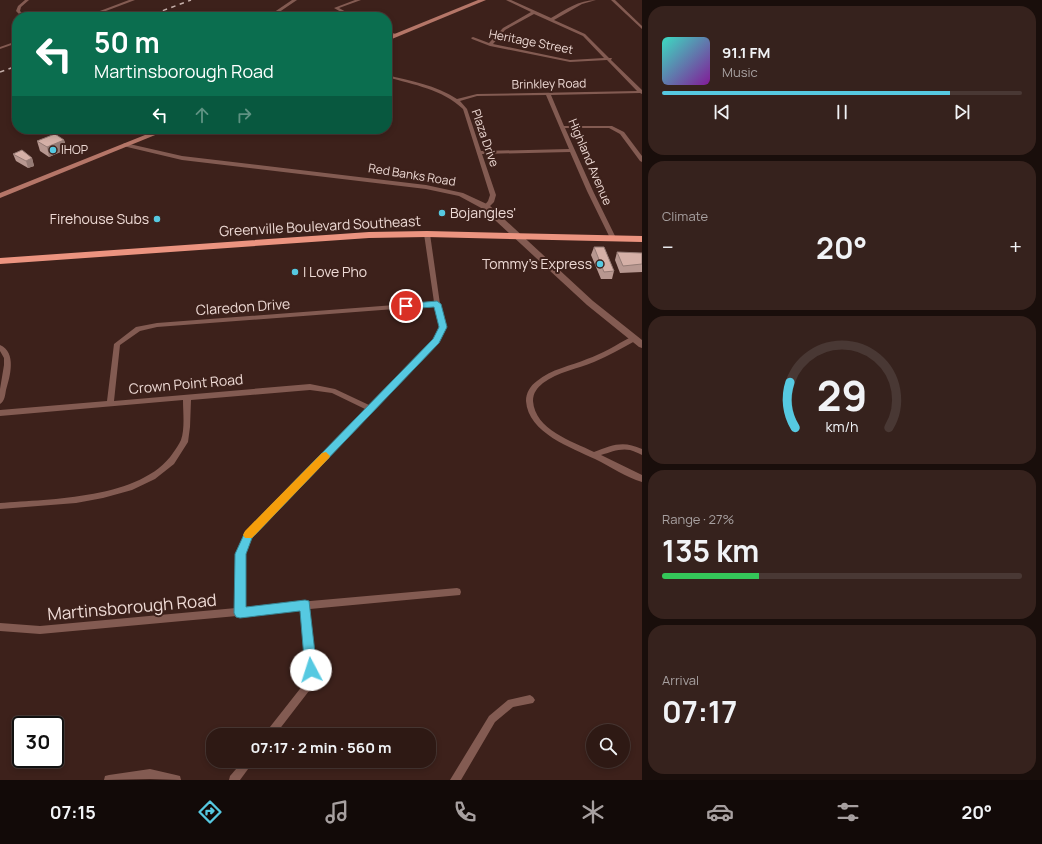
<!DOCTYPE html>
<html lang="en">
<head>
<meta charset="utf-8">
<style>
	:root { --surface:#2e1914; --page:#36221d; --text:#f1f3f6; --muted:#a7a0a0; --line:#493834; --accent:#56c9e1 }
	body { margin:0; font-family:Manrope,sans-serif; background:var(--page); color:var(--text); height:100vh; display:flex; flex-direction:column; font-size:15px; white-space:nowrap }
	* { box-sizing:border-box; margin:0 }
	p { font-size:13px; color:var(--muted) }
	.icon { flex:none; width:22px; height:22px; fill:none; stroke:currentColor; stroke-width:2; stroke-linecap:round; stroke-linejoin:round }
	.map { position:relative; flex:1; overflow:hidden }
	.side { display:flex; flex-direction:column; gap:6px; padding:6px; background:#190e0b; width:400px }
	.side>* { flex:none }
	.hud { position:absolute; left:12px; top:12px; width:380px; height:122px; border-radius:16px; box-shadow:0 2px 6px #0003,0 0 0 1px var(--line); background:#0b6e4f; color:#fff; overflow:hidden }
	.tools { position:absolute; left:586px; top:724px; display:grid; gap:8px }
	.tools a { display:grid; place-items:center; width:44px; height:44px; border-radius:50%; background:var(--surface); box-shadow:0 2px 6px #0003,0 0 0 1px var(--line); font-size:20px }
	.speed { position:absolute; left:12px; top:716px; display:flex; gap:8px; font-size:20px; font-weight:700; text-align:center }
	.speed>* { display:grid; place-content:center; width:52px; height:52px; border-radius:50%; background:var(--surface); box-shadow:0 2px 6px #0003,0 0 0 1px var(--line); line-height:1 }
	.speed .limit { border:2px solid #111; border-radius:6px; background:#fff; color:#111 }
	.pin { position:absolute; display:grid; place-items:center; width:34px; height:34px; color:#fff; margin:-17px; border:2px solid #fff; border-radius:50%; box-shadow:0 1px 4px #0007 }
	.me { position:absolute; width:44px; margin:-22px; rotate:355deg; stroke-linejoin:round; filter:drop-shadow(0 0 3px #0008) }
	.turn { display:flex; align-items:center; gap:14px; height:84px; padding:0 16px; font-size:18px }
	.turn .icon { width:52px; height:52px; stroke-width:2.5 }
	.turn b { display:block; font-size:28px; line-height:34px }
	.lanes { display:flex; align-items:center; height:38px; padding:0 16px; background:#0003; justify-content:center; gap:20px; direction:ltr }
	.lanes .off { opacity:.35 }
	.big { font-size:30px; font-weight:700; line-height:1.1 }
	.side .tile { flex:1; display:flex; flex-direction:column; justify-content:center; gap:6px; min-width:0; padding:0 14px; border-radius:16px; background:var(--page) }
	.side .dial { align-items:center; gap:0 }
	.dial svg { height:104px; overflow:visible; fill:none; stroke:var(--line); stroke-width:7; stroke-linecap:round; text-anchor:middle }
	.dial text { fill:var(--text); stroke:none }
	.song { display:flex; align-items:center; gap:12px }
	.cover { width:48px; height:48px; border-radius:6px; background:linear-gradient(135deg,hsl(170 70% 55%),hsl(290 70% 35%)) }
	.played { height:4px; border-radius:2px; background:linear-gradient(90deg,var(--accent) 80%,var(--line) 80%) }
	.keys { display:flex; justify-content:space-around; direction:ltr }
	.heat { display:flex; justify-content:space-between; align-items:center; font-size:22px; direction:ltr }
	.charge { height:6px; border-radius:3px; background:linear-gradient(90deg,#34c759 27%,var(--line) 0) }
	.trip { position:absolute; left:206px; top:728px; width:230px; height:40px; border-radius:16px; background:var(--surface); box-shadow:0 2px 6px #0003,0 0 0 1px var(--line); font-weight:700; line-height:40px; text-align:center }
	.tab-bar { display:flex; height:64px; justify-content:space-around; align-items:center; background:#120a08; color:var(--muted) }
	.tab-bar .icon { width:28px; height:28px }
	.tab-bar .selected { color:var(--accent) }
	.tab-bar b { font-size:18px; color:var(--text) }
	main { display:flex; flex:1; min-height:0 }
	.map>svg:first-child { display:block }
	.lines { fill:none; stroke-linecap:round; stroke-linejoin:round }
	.minor { fill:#835b52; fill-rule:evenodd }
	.tertiary { fill:#835b52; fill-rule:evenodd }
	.secondary { fill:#b57668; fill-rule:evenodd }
	.trunk { fill:#ec9480; fill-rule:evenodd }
	.rail { stroke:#c4aea9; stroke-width:1.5; stroke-dasharray:4.5 4.5; stroke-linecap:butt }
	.wall { fill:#b79790 }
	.shaded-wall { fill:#957b75 }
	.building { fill:#d5b0a7; stroke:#957b75 }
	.route { fill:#56c9e1; stroke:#388392 }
	.slow { fill:#f59e0b }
	.poi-dot { fill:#56c9e1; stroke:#3d211b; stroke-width:1.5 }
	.labels { text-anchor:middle; stroke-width:4; stroke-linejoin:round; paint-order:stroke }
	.far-street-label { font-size:12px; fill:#eedad5; stroke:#3d211b }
	.far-poi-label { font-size:12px; fill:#eedad5; stroke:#3d211b; text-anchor:start }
	.poi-label { font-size:14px; fill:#eedad5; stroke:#3d211b; text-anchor:start }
	.street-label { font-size:14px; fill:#eedad5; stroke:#3d211b }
	.near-street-label { font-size:17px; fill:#eedad5; stroke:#3d211b }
</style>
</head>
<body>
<main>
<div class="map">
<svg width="642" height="780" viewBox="0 0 642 780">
	<rect width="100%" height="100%" fill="#3d211b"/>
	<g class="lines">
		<g class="minor">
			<path d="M 25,0 L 29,0 L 21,7 L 20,11 L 26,17 L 22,17 L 16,11 L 18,6 Z"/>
			<path d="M 129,0 L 135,0 L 90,17 L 84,17 Z"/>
			<path d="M 292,0 L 297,0 L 272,17 L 267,17 Z"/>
			<path d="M 355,0 L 361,0 L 339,8 L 355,17 L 350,17 L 334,8 Z"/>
			<path d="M 506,0 L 511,0 L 551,18 C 565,10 579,0 596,0 L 582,4 L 554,20 L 585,34 L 609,58 L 612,58 L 611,60 L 642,90 L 642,94 L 640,93 L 551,95 L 564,126 L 612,126 L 624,132 L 642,156 L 642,162 L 640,161 L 620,134 L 609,128 L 565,128 L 593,191 L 616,238 L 615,239 L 613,240 L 610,238 L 587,191 L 570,152 L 482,154 L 496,195 L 494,202 L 488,208 L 484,208 L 483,207 L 488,201 L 490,195 L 463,109 C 442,89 414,85 387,77 L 387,75 C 410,81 436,85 457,99 L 477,94 L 637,91 L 607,60 L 570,62 L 490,46 L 472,39 L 471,38 L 473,37 L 489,43 L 503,28 L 531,12 ZM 534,14 L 583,36 L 604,58 L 570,60 L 493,44 L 505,30 ZM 546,95 L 569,149 L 481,151 L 467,109 L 460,101 L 477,96 Z"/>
			<path d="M 611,0 L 615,0 L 642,26 L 642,29 Z"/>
			<path d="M 387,31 L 396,34 L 397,35 L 395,36 L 387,33 Z"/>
			<path d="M 17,41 L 17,43 L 0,49 L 0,47 Z"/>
			<path d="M 427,232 L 430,234 L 440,304 L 446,327 L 438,343 L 251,537 L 244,554 L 244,607 L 457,588 L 460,589 L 461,592 L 460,595 L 310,609 L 316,670 L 312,687 L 275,735 L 264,735 L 266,732 L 303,685 L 306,670 L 301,610 L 243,615 L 240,617 L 237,616 L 40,634 L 0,631 L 0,623 L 40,626 L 236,608 L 236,554 L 245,533 L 365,409 L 332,393 L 310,390 L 191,400 L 190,427 L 188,442 L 174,464 L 155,479 L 132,490 L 103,498 L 76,503 L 0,509 L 0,503 C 50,499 142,499 173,453 C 176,449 179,444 181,440 C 185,428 183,413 183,400 L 0,416 L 0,410 L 107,401 L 114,344 L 136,327 L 157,323 L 434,302 L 424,234 ZM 434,306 L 440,327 L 433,340 L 369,405 L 335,389 L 310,384 L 114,401 L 120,345 L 140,331 L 157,327 Z"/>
			<path d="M 631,337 L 635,337 L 636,339 L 635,341 C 622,348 608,356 594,362 C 577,369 558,372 543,383 C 537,388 533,393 533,401 C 535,430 572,441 594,452 C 612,445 623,440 642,449 L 642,455 C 638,453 634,451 630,450 C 620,448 611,452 601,455 L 642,475 L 642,482 C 626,477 611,467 595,459 C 572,448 528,433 526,401 C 526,393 530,386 537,381 C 551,369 571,366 587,359 C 602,354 616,345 631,337 Z"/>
			<path d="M 0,345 C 17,352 10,377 6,390 C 5,395 5,401 0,404 L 0,389 L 4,365 L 4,358 L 0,351 Z"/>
			<path d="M 530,695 L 533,697 L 535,700 L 533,703 L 513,707 L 495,722 L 461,780 L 450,780 L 489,716 L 508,700 Z"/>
			<path d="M 243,761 L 254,761 L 240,780 L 229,780 L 230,776 Z"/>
			<path d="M 150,769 L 176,775 L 180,776 L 181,780 L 150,779 L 104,780 L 105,776 L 109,775 Z"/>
		</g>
		<path class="tertiary" d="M 125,143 L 182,156 L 426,185 L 463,193 L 489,205 L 593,301 L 642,340 L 642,348 L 639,347 L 587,305 L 483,209 L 459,196 L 426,189 L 182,160 L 123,146 L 123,144 Z"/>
		<g class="secondary">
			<path d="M 478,0 L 486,0 L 387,41 L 387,37 Z"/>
			<path d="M 160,129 L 170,129 L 0,198 L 0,193 Z"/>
		</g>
		<path class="trunk" d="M 427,231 L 642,236 L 642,242 L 427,237 L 369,238 L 0,264 L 0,258 L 369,232 Z"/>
		<g class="rail">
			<path d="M 146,17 L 191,0"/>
			<path d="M 0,72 L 17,66"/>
		</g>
	</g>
	<g class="wall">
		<path d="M 64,140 L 67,149 L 49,157 L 40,151 L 37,141 Z"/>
		<path d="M 13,154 L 32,158 L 34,166 L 28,168 L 16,161 Z"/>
		<path d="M 594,247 L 614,271 L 612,279 L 601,279 L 591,255 Z"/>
		<path d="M 617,252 L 642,254 L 642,272 L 620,273 L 615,260 Z"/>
	</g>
	<g class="shaded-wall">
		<path d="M 64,140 L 67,149 L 49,157 L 47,147 Z"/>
		<path d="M 32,158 L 34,166 L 28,168 L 26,161 Z"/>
	</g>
	<g class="building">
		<path d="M 55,134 L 64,140 L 47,147 L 37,141 Z"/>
		<path d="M 22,150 L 32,158 L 26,161 L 13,154 Z"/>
		<path d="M 594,247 L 604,247 L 614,271 L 604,272 Z"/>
		<path d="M 617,252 L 642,253 L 642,264 L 623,266 Z"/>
	</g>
	<path class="route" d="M 437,301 L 441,304 L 447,327 L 439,343 L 252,538 L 246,554 L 246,607 L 305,600 L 309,601 L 317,670 L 315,674 L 311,675 L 307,674 L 305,670 L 300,611 L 240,618 L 236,617 L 234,613 L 235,554 L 245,532 L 433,339 L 439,327 L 434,307 L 406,309 L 403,308 L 403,304 Z"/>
	<path class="slow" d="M 326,452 L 330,456 L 329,458 L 252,538 L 245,538 L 243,535 L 245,531 L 322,453 Z"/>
	<g class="poi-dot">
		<circle cx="53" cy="150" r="4"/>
		<circle cx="442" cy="213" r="4"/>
		<circle cx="157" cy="219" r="4"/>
		<circle cx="600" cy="264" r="4"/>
		<circle cx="295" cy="272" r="4"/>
	</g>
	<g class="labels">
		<g class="far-street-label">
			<text transform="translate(531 42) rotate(11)" y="4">Heritage Street</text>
			<text transform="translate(549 84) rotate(-1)" y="4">Brinkley Road</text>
			<text transform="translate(485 138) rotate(71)" y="4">Plaza Drive</text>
			<text transform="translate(590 162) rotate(67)" y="4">Highland Avenue</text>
			<text transform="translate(412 175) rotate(9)" y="4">Red Banks Road</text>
		</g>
		<g class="far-poi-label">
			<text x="61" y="154">IHOP</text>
		</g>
		<g class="poi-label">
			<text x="450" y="218">Bojangles'</text>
			<text x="149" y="224" text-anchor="end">Firehouse Subs</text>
			<text x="592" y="269" text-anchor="end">Tommy's Express</text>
			<text x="303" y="277">I Love Pho</text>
		</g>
		<g class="street-label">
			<text transform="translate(320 226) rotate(-3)" y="5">Greenville Boulevard Southeast</text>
			<text transform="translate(243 307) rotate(-4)" y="5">Claredon Drive</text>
			<text transform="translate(186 384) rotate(-5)" y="5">Crown Point Road</text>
		</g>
		<g class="near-street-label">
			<text transform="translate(132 607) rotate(-5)" y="6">Martinsborough Road</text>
		</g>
	</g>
</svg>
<div class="tools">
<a><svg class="icon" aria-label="search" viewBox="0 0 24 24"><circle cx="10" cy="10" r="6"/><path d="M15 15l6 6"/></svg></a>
</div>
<div class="speed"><div class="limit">30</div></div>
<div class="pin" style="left:406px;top:306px;background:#d93025"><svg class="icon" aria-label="arrive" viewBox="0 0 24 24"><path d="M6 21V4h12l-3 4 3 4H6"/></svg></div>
<svg class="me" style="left:311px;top:670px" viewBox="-20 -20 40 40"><circle r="19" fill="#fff"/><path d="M0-13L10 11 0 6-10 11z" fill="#56c9e1"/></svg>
<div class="trip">07:17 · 2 min · 560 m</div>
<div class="hud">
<div class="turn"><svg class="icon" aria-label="left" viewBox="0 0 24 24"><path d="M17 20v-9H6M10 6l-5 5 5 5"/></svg><div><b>50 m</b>Martinsborough Road</div></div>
<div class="lanes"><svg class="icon" aria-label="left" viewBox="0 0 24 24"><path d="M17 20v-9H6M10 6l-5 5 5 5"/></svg><svg class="icon off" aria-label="ahead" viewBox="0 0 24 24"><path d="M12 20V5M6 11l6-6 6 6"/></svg><svg class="icon off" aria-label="right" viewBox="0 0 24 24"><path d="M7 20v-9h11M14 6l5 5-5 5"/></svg></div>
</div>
</div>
<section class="side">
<div class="tile">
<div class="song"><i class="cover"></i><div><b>91.1 FM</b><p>Music</p></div></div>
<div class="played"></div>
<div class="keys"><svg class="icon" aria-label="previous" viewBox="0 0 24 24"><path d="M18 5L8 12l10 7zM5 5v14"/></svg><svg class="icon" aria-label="pause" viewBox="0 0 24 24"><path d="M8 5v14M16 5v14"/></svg><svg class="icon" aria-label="next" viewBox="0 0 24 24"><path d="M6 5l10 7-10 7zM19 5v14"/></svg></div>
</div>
<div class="tile"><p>Climate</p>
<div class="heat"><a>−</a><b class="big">20°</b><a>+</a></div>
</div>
<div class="tile dial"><svg viewBox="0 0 100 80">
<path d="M14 69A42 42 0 1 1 86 69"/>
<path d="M14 69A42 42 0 0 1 10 34" stroke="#56c9e1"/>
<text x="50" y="56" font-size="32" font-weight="700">29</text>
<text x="50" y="72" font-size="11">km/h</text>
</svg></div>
<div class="tile"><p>Range · 27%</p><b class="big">135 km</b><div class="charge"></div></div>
<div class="tile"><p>Arrival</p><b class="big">07:17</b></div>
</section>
</main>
<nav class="tab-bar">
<b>07:15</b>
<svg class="icon selected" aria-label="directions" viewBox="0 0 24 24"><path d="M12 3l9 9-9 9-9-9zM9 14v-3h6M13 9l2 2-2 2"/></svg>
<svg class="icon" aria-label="music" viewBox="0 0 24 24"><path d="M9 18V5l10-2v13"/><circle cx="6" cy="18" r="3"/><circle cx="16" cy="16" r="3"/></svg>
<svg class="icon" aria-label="phone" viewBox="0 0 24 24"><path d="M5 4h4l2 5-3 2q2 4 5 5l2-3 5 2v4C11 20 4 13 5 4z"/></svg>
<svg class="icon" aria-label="climate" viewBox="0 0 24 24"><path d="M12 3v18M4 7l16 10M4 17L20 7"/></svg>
<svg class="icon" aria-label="car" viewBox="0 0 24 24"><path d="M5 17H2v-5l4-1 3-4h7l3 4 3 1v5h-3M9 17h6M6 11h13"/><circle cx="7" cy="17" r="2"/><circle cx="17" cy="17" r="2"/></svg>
<svg class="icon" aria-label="filters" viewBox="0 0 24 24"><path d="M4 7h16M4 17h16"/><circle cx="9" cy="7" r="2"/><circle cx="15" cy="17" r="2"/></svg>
<b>20°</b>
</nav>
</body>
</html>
